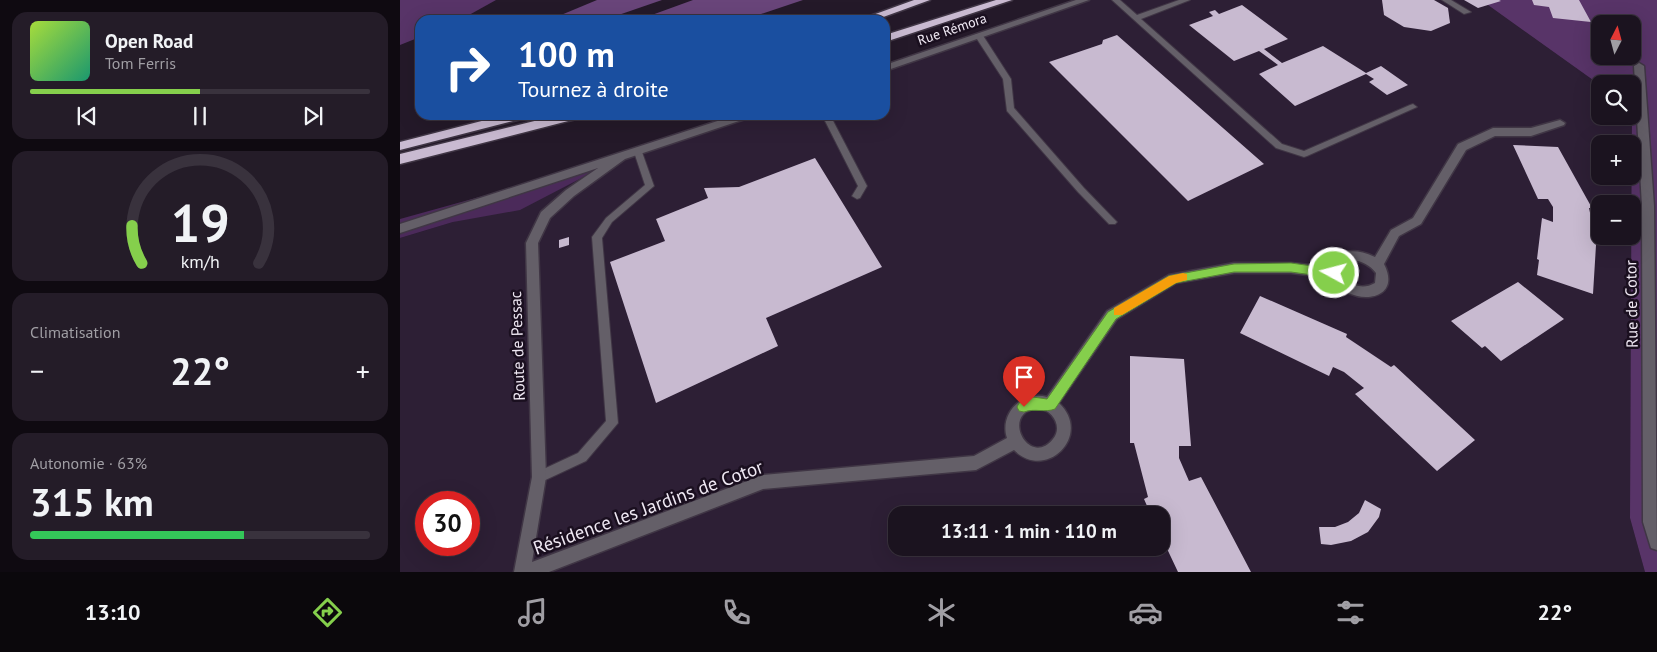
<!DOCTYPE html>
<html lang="fr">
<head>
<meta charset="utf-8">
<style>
	:root { --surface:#1b131f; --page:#241c28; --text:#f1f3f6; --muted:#a09ea4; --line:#39323d; --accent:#85cf4c }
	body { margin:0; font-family:"PT Sans",sans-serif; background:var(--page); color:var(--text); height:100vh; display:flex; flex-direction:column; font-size:19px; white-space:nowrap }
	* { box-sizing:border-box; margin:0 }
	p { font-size:16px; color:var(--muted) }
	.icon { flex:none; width:28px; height:28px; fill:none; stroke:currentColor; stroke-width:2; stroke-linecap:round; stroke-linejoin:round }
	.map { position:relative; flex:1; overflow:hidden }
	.drawer { display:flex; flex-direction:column; gap:12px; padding:12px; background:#0f0a11; width:400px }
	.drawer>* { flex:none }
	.hud { position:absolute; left:15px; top:15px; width:475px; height:105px; border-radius:15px; box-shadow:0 5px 20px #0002,0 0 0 1px var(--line); background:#1a4fa0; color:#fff; overflow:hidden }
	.needle { width:32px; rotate:6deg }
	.fabs { position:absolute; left:1191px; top:15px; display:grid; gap:10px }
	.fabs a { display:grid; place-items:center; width:50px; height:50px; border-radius:10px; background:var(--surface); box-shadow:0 5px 20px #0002,0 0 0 1px var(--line); font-size:25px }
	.speed { position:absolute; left:15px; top:491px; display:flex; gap:10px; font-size:25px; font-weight:700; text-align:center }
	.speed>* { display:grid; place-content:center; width:65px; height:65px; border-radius:50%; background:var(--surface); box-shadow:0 5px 20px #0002,0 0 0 1px var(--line); line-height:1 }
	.speed .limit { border:8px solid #d22; background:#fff; color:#111 }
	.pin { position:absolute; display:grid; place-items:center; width:42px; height:42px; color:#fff; margin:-51px -21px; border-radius:50% 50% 50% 0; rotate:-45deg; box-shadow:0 0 5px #0007 }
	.pin .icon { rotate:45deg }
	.me { position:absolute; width:55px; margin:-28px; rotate:277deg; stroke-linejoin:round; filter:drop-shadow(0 0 4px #0008) }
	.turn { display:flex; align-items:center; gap:18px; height:105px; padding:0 20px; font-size:22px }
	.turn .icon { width:65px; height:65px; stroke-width:2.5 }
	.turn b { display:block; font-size:35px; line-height:42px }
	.big { font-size:38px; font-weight:800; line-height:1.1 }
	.drawer .tile { flex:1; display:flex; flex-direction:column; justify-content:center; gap:8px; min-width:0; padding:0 18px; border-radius:15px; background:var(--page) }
	.drawer .dial { align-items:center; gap:0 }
	.dial svg { height:130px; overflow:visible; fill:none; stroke:var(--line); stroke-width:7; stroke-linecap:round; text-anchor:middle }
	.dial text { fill:var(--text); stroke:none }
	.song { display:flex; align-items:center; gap:15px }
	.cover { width:60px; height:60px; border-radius:8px; background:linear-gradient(135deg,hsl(80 70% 55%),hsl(160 70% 35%)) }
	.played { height:5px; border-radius:2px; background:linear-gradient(90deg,var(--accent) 50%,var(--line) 50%) }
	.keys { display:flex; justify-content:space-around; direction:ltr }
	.heat { display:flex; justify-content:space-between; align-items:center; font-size:28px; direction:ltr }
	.charge { height:8px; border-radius:4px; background:linear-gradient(90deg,#34c759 63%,var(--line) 0) }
	.trip { position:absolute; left:488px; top:506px; width:282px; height:50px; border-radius:15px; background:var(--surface); box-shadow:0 5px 20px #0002,0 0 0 1px var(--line); font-weight:800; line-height:50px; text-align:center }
	.menu { display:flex; height:80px; justify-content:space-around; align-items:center; background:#0b080c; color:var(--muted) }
	.menu .icon { width:35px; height:35px }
	.menu .on { color:var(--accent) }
	.menu b { font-size:22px; color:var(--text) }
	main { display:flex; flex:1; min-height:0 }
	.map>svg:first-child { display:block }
	.built { fill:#2d1f35; fill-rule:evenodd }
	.green { fill:#4b2a5a }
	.forest { fill:#583468; fill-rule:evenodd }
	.water { fill:#69457a }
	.building { fill:#c8bad0 }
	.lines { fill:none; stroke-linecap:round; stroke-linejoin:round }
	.service-casing { stroke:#403645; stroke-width:2 }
	.minor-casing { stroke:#403645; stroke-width:3 }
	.motorway-casing { stroke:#403645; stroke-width:3 }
	.service { fill:#645f68; fill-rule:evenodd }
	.minor { fill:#645f68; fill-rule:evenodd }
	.motorway { fill:#c9bad1; fill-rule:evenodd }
	.route { fill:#85cf4c; stroke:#568731 }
	.slow { fill:#f59e0b }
	.labels { text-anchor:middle; stroke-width:5; stroke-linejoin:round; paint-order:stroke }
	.far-street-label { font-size:14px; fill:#efe8f3; stroke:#1a0f1f }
	.street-label { font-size:16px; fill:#efe8f3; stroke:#1a0f1f }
	.near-street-label { font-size:19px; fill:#efe8f3; stroke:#1a0f1f }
</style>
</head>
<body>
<main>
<section class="drawer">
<div class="tile">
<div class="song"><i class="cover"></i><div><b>Open Road</b><p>Tom Ferris</p></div></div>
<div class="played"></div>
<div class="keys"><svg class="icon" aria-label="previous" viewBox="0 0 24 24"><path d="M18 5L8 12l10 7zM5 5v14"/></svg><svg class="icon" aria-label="pause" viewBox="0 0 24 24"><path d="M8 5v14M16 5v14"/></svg><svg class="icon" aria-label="next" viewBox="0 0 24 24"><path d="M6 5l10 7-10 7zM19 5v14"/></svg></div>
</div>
<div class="tile dial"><svg viewBox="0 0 100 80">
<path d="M14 69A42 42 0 1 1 86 69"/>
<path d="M14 69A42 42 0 0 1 8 46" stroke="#85cf4c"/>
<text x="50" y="56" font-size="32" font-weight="700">19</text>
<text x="50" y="72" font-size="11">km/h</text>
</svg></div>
<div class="tile"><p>Climatisation</p>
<div class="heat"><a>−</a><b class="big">22°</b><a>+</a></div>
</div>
<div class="tile"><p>Autonomie · 63%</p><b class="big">315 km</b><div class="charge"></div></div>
</section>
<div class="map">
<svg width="1257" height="572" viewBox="0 0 1257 572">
	<rect width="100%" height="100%" fill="#241929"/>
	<path class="built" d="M 685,0 L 1081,0 L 1200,85 L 1200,116 L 1231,116 L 1232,144 L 1200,144 L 1200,176 L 1232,176 L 1233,150 L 1233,217 L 1232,204 L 1200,204 L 1200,236 L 1232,236 L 1230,518 L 1245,572 L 0,572 L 0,238 L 53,222 L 220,158 L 347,115 L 485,115 L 485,68 ZM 26,502 L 69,502 L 69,545 L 26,545 ZM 496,515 L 761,515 L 761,548 L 496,548 Z"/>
	<path class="green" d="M 220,158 L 120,210 L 53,222 L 0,238 L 0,219 Z"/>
	<g class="forest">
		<path d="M 0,0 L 96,0 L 60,20 L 20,20 L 20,37 L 0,45 Z"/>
		<path d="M 1081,0 L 1257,0 L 1257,572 L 1245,572 L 1230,518 L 1232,84 L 1200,85 ZM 1200,24 L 1232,24 L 1232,56 L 1200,56 Z"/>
	</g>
	<g class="water">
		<path d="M 197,0 L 262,0 L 204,20 L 149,20 Z"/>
		<path d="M 293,0 L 403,0 L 343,20 L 238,20 Z"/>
	</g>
	<g class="building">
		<path d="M 982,0 L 1034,0 L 1048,8 L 1050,23 L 1031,31 L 1004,27 L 984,15 Z"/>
		<path d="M 1064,0 L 1099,0 L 1101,1 L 1078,8 Z"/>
		<path d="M 1132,0 L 1179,0 L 1191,22 L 1153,18 L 1149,7 L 1134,5 Z"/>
		<path d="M 842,5 L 888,39 L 864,49 L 882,63 L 923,46 L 966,73 L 981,66 L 1008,85 L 987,95 L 969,82 L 974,79 L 966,74 L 895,106 L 859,74 L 878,65 L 859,51 L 834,61 L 789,25 L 813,16 L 809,12 L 815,10 L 819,14 Z"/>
		<path d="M 717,35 L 864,164 L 788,201 L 649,62 L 702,44 L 703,40 Z"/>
		<path d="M 1113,145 L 1158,147 L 1192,208 L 1189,208 L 1193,227 L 1197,229 L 1193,294 L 1137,275 L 1139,260 L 1137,259 L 1142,218 L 1153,222 L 1153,207 L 1148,199 L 1138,199 Z"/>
		<path d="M 415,158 L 482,267 L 366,318 L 378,346 L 256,403 L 210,262 L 265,241 L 256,219 L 308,198 L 304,188 L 339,187 Z"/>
		<path d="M 169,237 L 169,245 L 159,248 L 159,240 Z"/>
		<path d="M 1118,282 L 1164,319 L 1101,361 L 1085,346 L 1082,348 L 1051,321 Z"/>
		<path d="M 860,296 L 947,334 L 946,337 L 991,367 L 994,365 L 1075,440 L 1037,471 L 955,394 L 964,388 L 944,372 L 933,367 L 929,376 L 840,333 Z"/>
		<path d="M 730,356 L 784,359 L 791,446 L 779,446 L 779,458 L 789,481 L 801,477 L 851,572 L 778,572 L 761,536 L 761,515 L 751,515 L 744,499 L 748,497 L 734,443 L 730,443 Z"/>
		<path d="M 965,500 L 981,509 L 979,517 L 968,532 L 951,541 L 931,545 L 921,544 L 919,527 L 935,527 L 948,522 L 959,513 Z"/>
	</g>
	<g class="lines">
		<defs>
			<g id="service">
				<path d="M 712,0 L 720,0 L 737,15 L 779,0 L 790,0 L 741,19 L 882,144 L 904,151 L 1010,105 L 1013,104 L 1017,107 L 907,156 L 904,157 L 876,148 Z"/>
				<path d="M 1042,0 L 1051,0 L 1071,12 L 1064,14 Z"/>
				<path d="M 576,34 L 582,34 L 611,79 L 614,108 L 684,188 L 715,220 L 717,222 L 715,224 L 709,224 L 678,192 L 607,111 L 603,79 L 575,36 Z"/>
				<path d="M 422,115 L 430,115 L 467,186 L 460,198 L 457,199 L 452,196 L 458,186 Z"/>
				<path d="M 238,149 L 242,152 L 254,186 L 212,222 L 202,238 L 218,423 L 186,461 L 139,483 L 135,481 L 133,477 L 135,473 L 178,453 L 206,421 L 192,237 L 206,218 L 245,185 L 234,152 Z"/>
			</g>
			<g id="minor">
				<path d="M 676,0 L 689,0 L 485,71 L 485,65 Z"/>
				<path d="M 1239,63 L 1244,66 L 1254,206 L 1257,550 L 1251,548 L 1243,522 L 1242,206 L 1234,66 Z"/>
				<path d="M 336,115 L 352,115 L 351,117 L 225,159 L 174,196 L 150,218 L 138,243 L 146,477 L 132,562 L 363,475 L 574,456 L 607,438 C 599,414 622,390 647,397 L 707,311 L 769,275 L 834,263 L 891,263 L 929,267 C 938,247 958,249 975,257 L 991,230 L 1013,218 L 1058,144 L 1093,128 L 1131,128 L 1160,120 L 1165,123 L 1164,125 L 1131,136 L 1095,136 L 1066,150 L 1021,224 L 999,236 L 984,264 C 1004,303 949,307 931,278 L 891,273 L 834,273 L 776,283 L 717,319 L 659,403 C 693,435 646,482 614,450 L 576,470 L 363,489 L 149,572 L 114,572 L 132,477 L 126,243 L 141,212 L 166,190 L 198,168 L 0,233 L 0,224 ZM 952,260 C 962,261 970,265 976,273 L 975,283 C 964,289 956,287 945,279 L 941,267 L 944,263 ZM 638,408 C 653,410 663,427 653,439 C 629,469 599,412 638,408 Z"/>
			</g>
			<g id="motorway">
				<path d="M 514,0 L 530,0 L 475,20 L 459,20 Z"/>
				<path d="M 596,0 L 612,0 L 485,42 L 485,35 Z"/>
				<path d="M 105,115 L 127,115 L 125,118 L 0,150 L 0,142 Z"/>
				<path d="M 159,115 L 182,115 L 176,119 L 0,164 L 0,154 Z"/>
			</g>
		</defs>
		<use href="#service" class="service-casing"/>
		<use href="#minor" class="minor-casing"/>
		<use href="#motorway" class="motorway-casing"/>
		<use href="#service" class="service"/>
		<use href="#minor" class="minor"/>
		<use href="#motorway" class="motorway"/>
	</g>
	<path class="route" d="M 891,263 L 934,269 L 940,273 L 934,278 L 891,272 L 834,272 L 776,283 L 716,319 L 655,409 C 645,413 635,408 624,412 L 619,411 L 617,407 L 619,403 L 633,397 L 647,399 L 708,312 L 769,276 L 834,264 Z"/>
	<path class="slow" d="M 783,273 L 787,274 L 787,280 L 776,283 L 722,315 L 714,315 L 714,308 L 769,276 Z"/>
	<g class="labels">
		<g class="far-street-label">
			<text transform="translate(552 29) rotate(-19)" y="5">Rue Rémora</text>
		</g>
		<g class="street-label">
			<text transform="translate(1231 304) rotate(-91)" y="6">Rue de Cotor</text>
			<text transform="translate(117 346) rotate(-92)" y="6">Route de Pessac</text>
		</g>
		<g class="near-street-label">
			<text transform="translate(248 507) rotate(-20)" y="7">Résidence les Jardins de Cotor</text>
		</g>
	</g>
</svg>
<div class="fabs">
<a><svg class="needle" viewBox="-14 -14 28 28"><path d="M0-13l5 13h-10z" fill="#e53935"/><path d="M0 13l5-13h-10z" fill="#a09ea4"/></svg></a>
<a><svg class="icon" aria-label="search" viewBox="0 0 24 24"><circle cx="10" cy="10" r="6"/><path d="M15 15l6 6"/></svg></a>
<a>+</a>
<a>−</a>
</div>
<div class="speed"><div class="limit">30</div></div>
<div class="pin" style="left:624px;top:407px;background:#d93025"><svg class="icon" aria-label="arrive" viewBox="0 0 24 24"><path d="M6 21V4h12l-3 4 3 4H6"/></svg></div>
<svg class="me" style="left:934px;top:273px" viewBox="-20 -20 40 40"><circle r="17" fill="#85cf4c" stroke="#fff" stroke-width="3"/><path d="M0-11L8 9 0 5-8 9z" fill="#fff"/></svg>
<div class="trip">13:11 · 1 min · 110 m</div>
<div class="hud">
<div class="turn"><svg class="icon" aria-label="right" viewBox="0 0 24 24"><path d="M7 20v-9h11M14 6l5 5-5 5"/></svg><div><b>100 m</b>Tournez à droite</div></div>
</div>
</div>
</main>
<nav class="menu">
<b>13:10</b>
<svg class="icon on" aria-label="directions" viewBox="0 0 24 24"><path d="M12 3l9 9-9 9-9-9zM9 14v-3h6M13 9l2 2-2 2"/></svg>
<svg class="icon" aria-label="music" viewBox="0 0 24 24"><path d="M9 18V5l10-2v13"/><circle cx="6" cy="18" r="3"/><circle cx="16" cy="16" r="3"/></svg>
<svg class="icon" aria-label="phone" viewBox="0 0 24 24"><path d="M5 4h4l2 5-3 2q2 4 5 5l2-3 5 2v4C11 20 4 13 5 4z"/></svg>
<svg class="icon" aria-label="climate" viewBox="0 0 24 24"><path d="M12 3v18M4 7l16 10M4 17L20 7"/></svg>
<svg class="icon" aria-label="car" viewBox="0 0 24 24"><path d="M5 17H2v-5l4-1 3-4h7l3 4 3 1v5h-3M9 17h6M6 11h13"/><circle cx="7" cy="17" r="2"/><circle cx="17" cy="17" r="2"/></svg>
<svg class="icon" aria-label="filters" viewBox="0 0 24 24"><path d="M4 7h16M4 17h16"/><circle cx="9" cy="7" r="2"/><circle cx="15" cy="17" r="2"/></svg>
<b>22°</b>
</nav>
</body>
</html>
